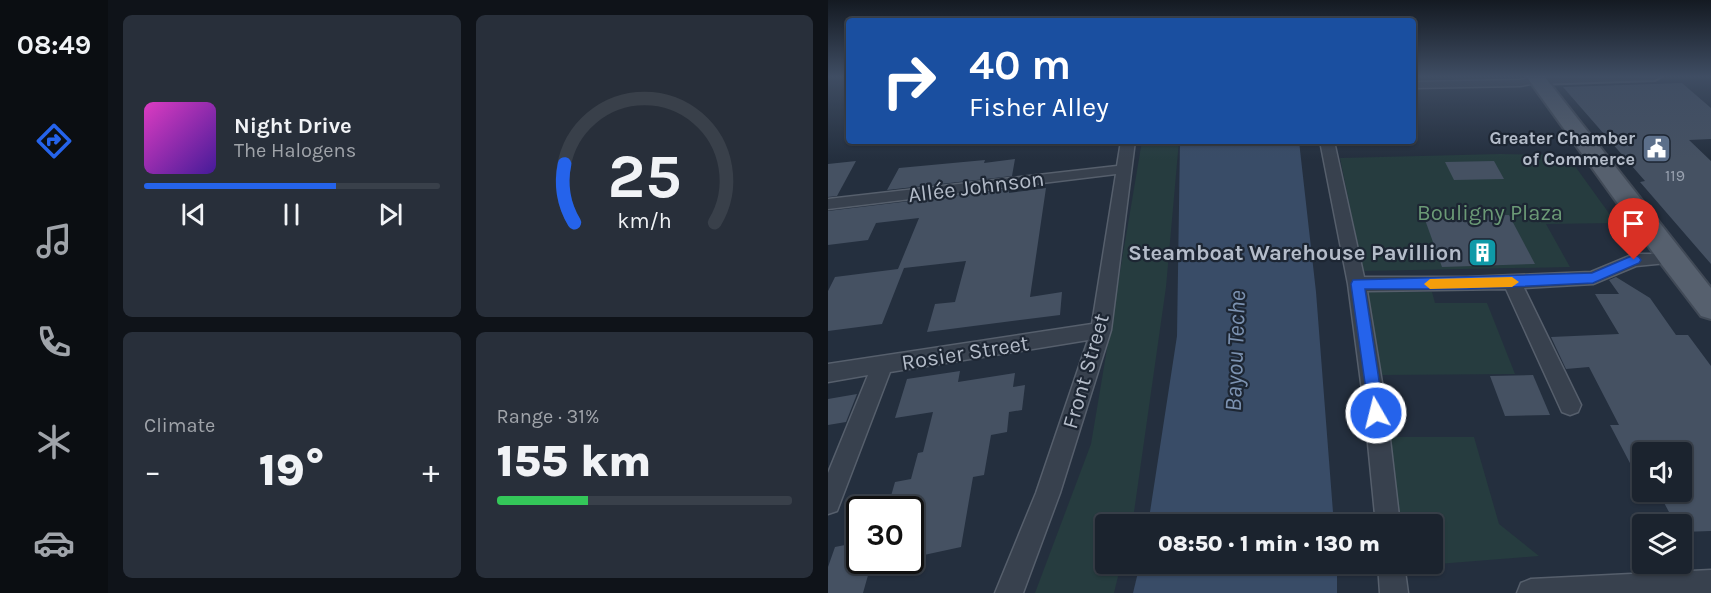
<!DOCTYPE html>
<html lang="en">
<head>
<meta charset="utf-8">
<style>
	:root { --surface:#1b232e; --page:#282f3a; --text:#f1f3f6; --muted:#a0a4aa; --line:#39404a; --accent:#2563eb }
	body { margin:0; font-family:Karla,sans-serif; background:var(--page); color:var(--text); height:100vh; display:flex; flex-direction:column; font-size:22px; white-space:nowrap }
	* { box-sizing:border-box; margin:0 }
	p { font-size:20px; color:var(--muted) }
	.icon { flex:none; width:33px; height:33px; fill:none; stroke:currentColor; stroke-width:2; stroke-linecap:round; stroke-linejoin:round }
	.map { position:relative; flex:1; overflow:hidden }
	.side { display:flex; flex-direction:column; gap:15px; padding:15px; background:#0f1319; width:720px }
	.side>* { flex:none }
	.hud { position:absolute; left:18px; top:18px; width:570px; height:126px; border-radius:6px; box-shadow:0 2px 4px #0004,0 0 0 2px var(--line); background:#1a4fa0; color:#fff; overflow:hidden }
	.controls { position:absolute; left:804px; top:442px; display:grid; gap:12px }
	.controls a { display:grid; place-items:center; width:60px; height:60px; border-radius:6px; background:var(--surface); box-shadow:0 2px 4px #0004,0 0 0 2px var(--line); font-size:30px }
	.speed { position:absolute; left:18px; top:496px; display:flex; gap:12px; font-size:30px; font-weight:700; text-align:center }
	.speed>* { display:grid; place-content:center; width:78px; height:78px; border-radius:50%; background:var(--surface); box-shadow:0 2px 4px #0004,0 0 0 2px var(--line); line-height:1 }
	.speed .limit { border:3px solid #111; border-radius:9px; background:#fff; color:#111 }
	.pin { position:absolute; display:grid; place-items:center; width:51px; height:51px; color:#fff; margin:-62px -26px; border-radius:50% 50% 50% 0; rotate:-45deg; box-shadow:0 0 6px #0007 }
	.pin .icon { rotate:45deg }
	.me { position:absolute; width:66px; margin:-33px; rotate:352deg; stroke-linejoin:round; filter:drop-shadow(0 0 4px #0008) }
	.turn { display:flex; align-items:center; gap:21px; height:126px; padding:0 24px; font-size:27px }
	.turn .icon { width:78px; height:78px; stroke-width:2.5 }
	.turn b { display:block; font-size:42px; line-height:51px }
	.big { font-size:45px; font-weight:800; line-height:1.1 }
	.side .widget { flex:1; display:flex; flex-direction:column; justify-content:center; gap:9px; min-width:0; padding:0 21px; border-radius:9px; background:var(--page) }
	.side .dial { align-items:center; gap:0 }
	.dial svg { height:156px; overflow:visible; fill:none; stroke:var(--line); stroke-width:7; stroke-linecap:round; text-anchor:middle }
	.dial text { fill:var(--text); stroke:none }
	.song { display:flex; align-items:center; gap:18px }
	.cover { width:72px; height:72px; border-radius:9px; background:linear-gradient(135deg,hsl(310 70% 55%),hsl(260 70% 35%)) }
	.played { height:6px; border-radius:3px; background:linear-gradient(90deg,var(--accent) 65%,var(--line) 65%) }
	.keys { display:flex; justify-content:space-around; direction:ltr }
	.heat { display:flex; justify-content:space-between; align-items:center; font-size:33px; direction:ltr }
	.charge { height:9px; border-radius:4px; background:linear-gradient(90deg,#34c759 31%,var(--line) 0) }
	.side .tiles { flex:1; display:grid; gap:15px; grid-template-columns:repeat(2,1fr) }
	.trip { position:absolute; left:267px; top:514px; width:348px; height:60px; border-radius:6px; background:var(--surface); box-shadow:0 2px 4px #0004,0 0 0 2px var(--line); font-weight:800; line-height:60px; text-align:center }
	main { display:flex; flex:1; min-height:0 }
	.tabs { display:flex; flex-direction:column; width:108px; justify-content:space-around; align-items:center; background:#0b0e12; color:var(--muted) }
	.tabs .icon { width:42px; height:42px }
	.tabs .current { color:var(--accent) }
	.tabs b { font-size:27px; color:var(--text) }
	.map>svg:first-child { display:block }
	.green { fill:#263c3f }
	.water { fill:#394c67 }
	.building { fill:#455162 }
	.lines { fill:none; stroke-linecap:round; stroke-linejoin:round }
	.minor-casing { stroke:#565f6c; stroke-width:3 }
	.tertiary-casing { stroke:#565f6c; stroke-width:4 }
	.primary-casing { stroke:#414a57; stroke-width:4 }
	.minor { fill:#38414e; fill-rule:evenodd }
	.tertiary { fill:#38414e; fill-rule:evenodd }
	.primary { fill:#56606e; fill-rule:evenodd }
	.route { fill:#2563eb; stroke:#184099; stroke-width:1.5 }
	.slow { fill:#f59e0b }
	.labels { text-anchor:middle; stroke-width:4.5; stroke-linejoin:round; paint-order:stroke }
	.far-number-label { font-size:16px; fill:#98a1af }
	.far-poi-label { font-size:18px; font-weight:bold; fill:#b4bcc9; stroke:#1d2633; text-anchor:end }
	.street-label { font-size:22px; fill:#b4bcc9; stroke:#1d2633 }
	.park-label { font-size:22px; fill:#6b9a76; stroke:#1d2633 }
	.poi-label { font-size:22px; font-weight:bold; fill:#b4bcc9; stroke:#1d2633; text-anchor:end }
	.water-label { font-size:24px; font-style:italic; fill:#7c92b1; stroke:#1d2633 }
</style>
</head>
<body>
<main>
<nav class="tabs">
<b>08:49</b>
<svg class="icon current" aria-label="directions" viewBox="0 0 24 24"><path d="M12 3l9 9-9 9-9-9zM9 14v-3h6M13 9l2 2-2 2"/></svg>
<svg class="icon" aria-label="music" viewBox="0 0 24 24"><path d="M9 18V5l10-2v13"/><circle cx="6" cy="18" r="3"/><circle cx="16" cy="16" r="3"/></svg>
<svg class="icon" aria-label="phone" viewBox="0 0 24 24"><path d="M5 4h4l2 5-3 2q2 4 5 5l2-3 5 2v4C11 20 4 13 5 4z"/></svg>
<svg class="icon" aria-label="climate" viewBox="0 0 24 24"><path d="M12 3v18M4 7l16 10M4 17L20 7"/></svg>
<svg class="icon" aria-label="car" viewBox="0 0 24 24"><path d="M5 17H2v-5l4-1 3-4h7l3 4 3 1v5h-3M9 17h6M6 11h13"/><circle cx="7" cy="17" r="2"/><circle cx="17" cy="17" r="2"/></svg>
</nav>
<section class="side">
<div class="tiles">
<div class="widget">
<div class="song"><i class="cover"></i><div><b>Night Drive</b><p>The Halogens</p></div></div>
<div class="played"></div>
<div class="keys"><svg class="icon" aria-label="previous" viewBox="0 0 24 24"><path d="M18 5L8 12l10 7zM5 5v14"/></svg><svg class="icon" aria-label="pause" viewBox="0 0 24 24"><path d="M8 5v14M16 5v14"/></svg><svg class="icon" aria-label="next" viewBox="0 0 24 24"><path d="M6 5l10 7-10 7zM19 5v14"/></svg></div>
</div>
<div class="widget dial"><svg viewBox="0 0 100 80">
<path d="M14 69A42 42 0 1 1 86 69"/>
<path d="M14 69A42 42 0 0 1 9 39" stroke="#2563eb"/>
<text x="50" y="56" font-size="32" font-weight="700">25</text>
<text x="50" y="72" font-size="11">km/h</text>
</svg></div>
<div class="widget"><p>Climate</p>
<div class="heat"><a>−</a><b class="big">19°</b><a>+</a></div>
</div>
<div class="widget"><p>Range · 31%</p><b class="big">155 km</b><div class="charge"></div></div>
</div>
</section>
<div class="map">
<svg width="883" height="593" viewBox="0 0 883 593">
	<rect width="100%" height="100%" fill="#242f3e"/>
	<g class="green">
		<path d="M 314,141 L 351,141 L 338,287 L 306,512 L 303,525 L 278,525 L 278,564 L 293,564 L 286,593 L 207,593 L 263,444 Z"/>
		<path d="M 672,154 L 739,155 L 788,223 L 718,224 L 742,267 L 535,271 L 512,158 Z"/>
		<path d="M 536,292 L 604,292 L 607,303 L 659,303 L 687,374 L 551,375 Z"/>
		<path d="M 558,437 L 646,437 L 671,524 L 711,556 L 597,565 L 596,564 L 604,564 L 604,525 L 573,525 Z"/>
	</g>
	<g class="water">
		<path d="M 352,141 L 471,141 L 488,292 L 506,525 L 320,525 L 349,336 Z"/>
		<path d="M 312,564 L 509,564 L 509,593 L 305,593 Z"/>
	</g>
	<g class="building">
		<path d="M 854,83 L 883,108 L 883,139 L 861,140 L 883,161 L 883,264 L 812,182 L 817,181 L 735,87 Z"/>
		<path d="M 187,159 L 184,176 L 59,190 L 71,168 L 157,160 L 156,163 Z"/>
		<path d="M 28,161 L 9,196 L 0,197 L 0,164 Z"/>
		<path d="M 666,161 L 676,179 L 626,180 L 617,162 Z"/>
		<path d="M 218,188 L 202,297 L 234,292 L 232,315 L 99,332 L 107,304 L 127,302 L 138,261 L 76,268 L 54,324 L 0,331 L 0,291 L 7,277 L 70,269 L 91,218 L 48,223 L 40,240 L 0,245 L 0,211 L 181,189 L 181,193 Z"/>
		<path d="M 681,215 L 707,264 L 614,267 L 596,217 Z"/>
		<path d="M 788,277 L 822,298 L 848,335 L 860,335 L 883,366 L 883,531 L 854,532 L 854,525 L 848,525 L 834,499 L 854,498 L 854,453 L 814,453 L 814,486 L 782,425 L 791,425 L 761,367 L 738,369 L 723,337 L 791,334 L 767,294 L 791,294 L 781,280 Z"/>
		<path d="M 132,371 L 130,382 L 187,373 L 185,387 L 197,385 L 194,410 L 181,412 L 179,432 L 163,435 L 156,475 L 145,477 L 133,547 L 82,558 L 82,510 L 59,510 L 67,482 L 83,479 L 90,453 L 95,452 L 105,412 L 67,418 L 79,379 Z"/>
		<path d="M 705,375 L 722,415 L 677,416 L 662,376 Z"/>
		<path d="M 29,394 L 18,422 L 0,425 L 0,399 Z"/>
		<path d="M 32,542 L 32,561 L 44,561 L 35,593 L 0,593 L 0,567 L 7,547 Z"/>
	</g>
	<g class="lines">
		<defs>
			<g id="minor">
				<path d="M 710,77 L 716,80 L 714,82 L 692,86 L 585,88 L 585,82 L 692,80 Z"/>
				<path d="M 293,141 L 307,141 L 283,330 L 232,493 L 195,593 L 167,593 L 208,493 L 260,340 L 62,372 L 9,511 L 0,514 L 0,473 L 40,375 L 0,382 L 0,364 L 264,324 L 288,174 L 0,209 L 0,199 L 289,166 Z"/>
				<path d="M 492,141 L 506,141 L 536,277 L 639,277 L 763,272 L 806,254 L 849,254 L 851,258 L 849,262 L 808,266 L 765,284 L 696,288 L 753,405 L 750,412 L 742,415 L 734,412 L 678,289 L 539,291 L 559,413 L 572,525 L 548,525 L 537,413 L 520,284 Z"/>
				<path d="M 550,564 L 576,564 L 580,593 L 552,593 Z"/>
				<path d="M 883,570 L 883,593 L 689,593 L 693,583 L 703,579 Z"/>
			</g>
			<path id="tertiary" d="M 709,76 L 834,76 L 827,80 L 710,84 L 703,80 Z"/>
			<path id="primary" d="M 698,76 L 716,76 L 883,288 L 883,319 L 873,316 L 834,265 Z"/>
		</defs>
		<use href="#minor" class="minor-casing"/>
		<use href="#tertiary" class="tertiary-casing"/>
		<use href="#primary" class="primary-casing"/>
		<use href="#minor" class="minor"/>
		<use href="#tertiary" class="tertiary"/>
		<use href="#primary" class="primary"/>
	</g>
	<linearGradient id="sky" x2="0" y2="1"><stop stop-color="#141a22"/><stop offset="0.48" stop-color="#3f4d63"/><stop offset="1" stop-color="#3f4d63" stop-opacity="0"/></linearGradient>
	<rect width="883" height="159" fill="url(#sky)"/>
	<path class="route" d="M 806,255 L 811,257 L 813,260 L 811,263 L 765,283 L 639,289 L 537,289 L 556,413 L 554,418 L 548,420 L 542,418 L 523,284 L 525,280 L 764,273 Z"/>
	<path class="slow" d="M 684,277 L 691,282 L 684,287 L 602,289 L 596,284 L 602,279 Z"/>
	<defs>
		<symbol id="civic-square" viewBox="-11 -11 22 22"><rect x="-9" y="-9" width="18" height="18" rx="4" fill="#5c6f8a" stroke="#1d2633"/><path d="M-.6-6.5H3V-4.5H.6V-3L4-1V1h2V6H-6V1h2V-1L-.6-3ZM-1.2 2.5V6h2.4V2.5Z" fill="#fff"/></symbol>
		<symbol id="building-square" viewBox="-11 -11 22 22"><rect x="-9" y="-9" width="18" height="18" rx="4" fill="#0f9aa8" stroke="#1d2633"/><path d="M-4-6H4V6H1V3H-1V6H-4ZM-2.5-4.3h1.7v1.8h-1.7ZM.8-4.3h1.7v1.8H.8ZM-2.5-1h1.7V.8h-1.7ZM.8-1h1.7V.8H.8Z" fill="#fff"/></symbol>
	</defs>
	<g fill-rule="evenodd">
		<use href="#civic-square" x="812" y="132" width="33" height="33"/>
		<use href="#building-square" x="638" y="236" width="33" height="33"/>
	</g>
	<g class="labels">
		<g class="far-number-label">
			<text x="847" y="181">119</text>
		</g>
		<g class="far-poi-label">
			<text x="807" y="144">Greater Chamber<tspan x="807" dy="21">of Commerce</tspan></text>
		</g>
		<g class="street-label">
			<text transform="translate(148 186) rotate(-7)" y="8">Allée Johnson</text>
			<text transform="translate(137 352) rotate(-9)" y="8">Rosier Street</text>
			<text transform="translate(257 371) rotate(-74)" y="8">Front Street</text>
		</g>
		<g class="park-label">
			<text x="662" y="220">Bouligny Plaza</text>
		</g>
		<g class="poi-label">
			<text x="634" y="260">Steamboat Warehouse Pavillion</text>
		</g>
		<g class="water-label">
			<text transform="translate(407 351) rotate(-88)" y="8">Bayou Teche</text>
		</g>
	</g>
</svg>
<div class="controls">
<a><svg class="icon" aria-label="sound" viewBox="0 0 24 24"><path d="M4 9h4l5-4v14l-5-4H4zM17 9q2 3 0 6"/></svg></a>
<a><svg class="icon" aria-label="layers" viewBox="0 0 24 24"><path d="M12 4l9 5-9 5-9-5zM3 14l9 5 9-5"/></svg></a>
</div>
<div class="speed"><div class="limit">30</div></div>
<div class="pin" style="left:806px;top:260px;background:#d93025"><svg class="icon" aria-label="arrive" viewBox="0 0 24 24"><path d="M6 21V4h12l-3 4 3 4H6"/></svg></div>
<svg class="me" style="left:548px;top:413px" viewBox="-20 -20 40 40"><circle r="17" fill="#2563eb" stroke="#fff" stroke-width="3"/><path d="M0-11L8 9 0 5-8 9z" fill="#fff"/></svg>
<div class="trip">08:50 · 1 min · 130 m</div>
<div class="hud">
<div class="turn"><svg class="icon" aria-label="right" viewBox="0 0 24 24"><path d="M7 20v-9h11M14 6l5 5-5 5"/></svg><div><b>40 m</b>Fisher Alley</div></div>
</div>
</div>
</main>
</body>
</html>
